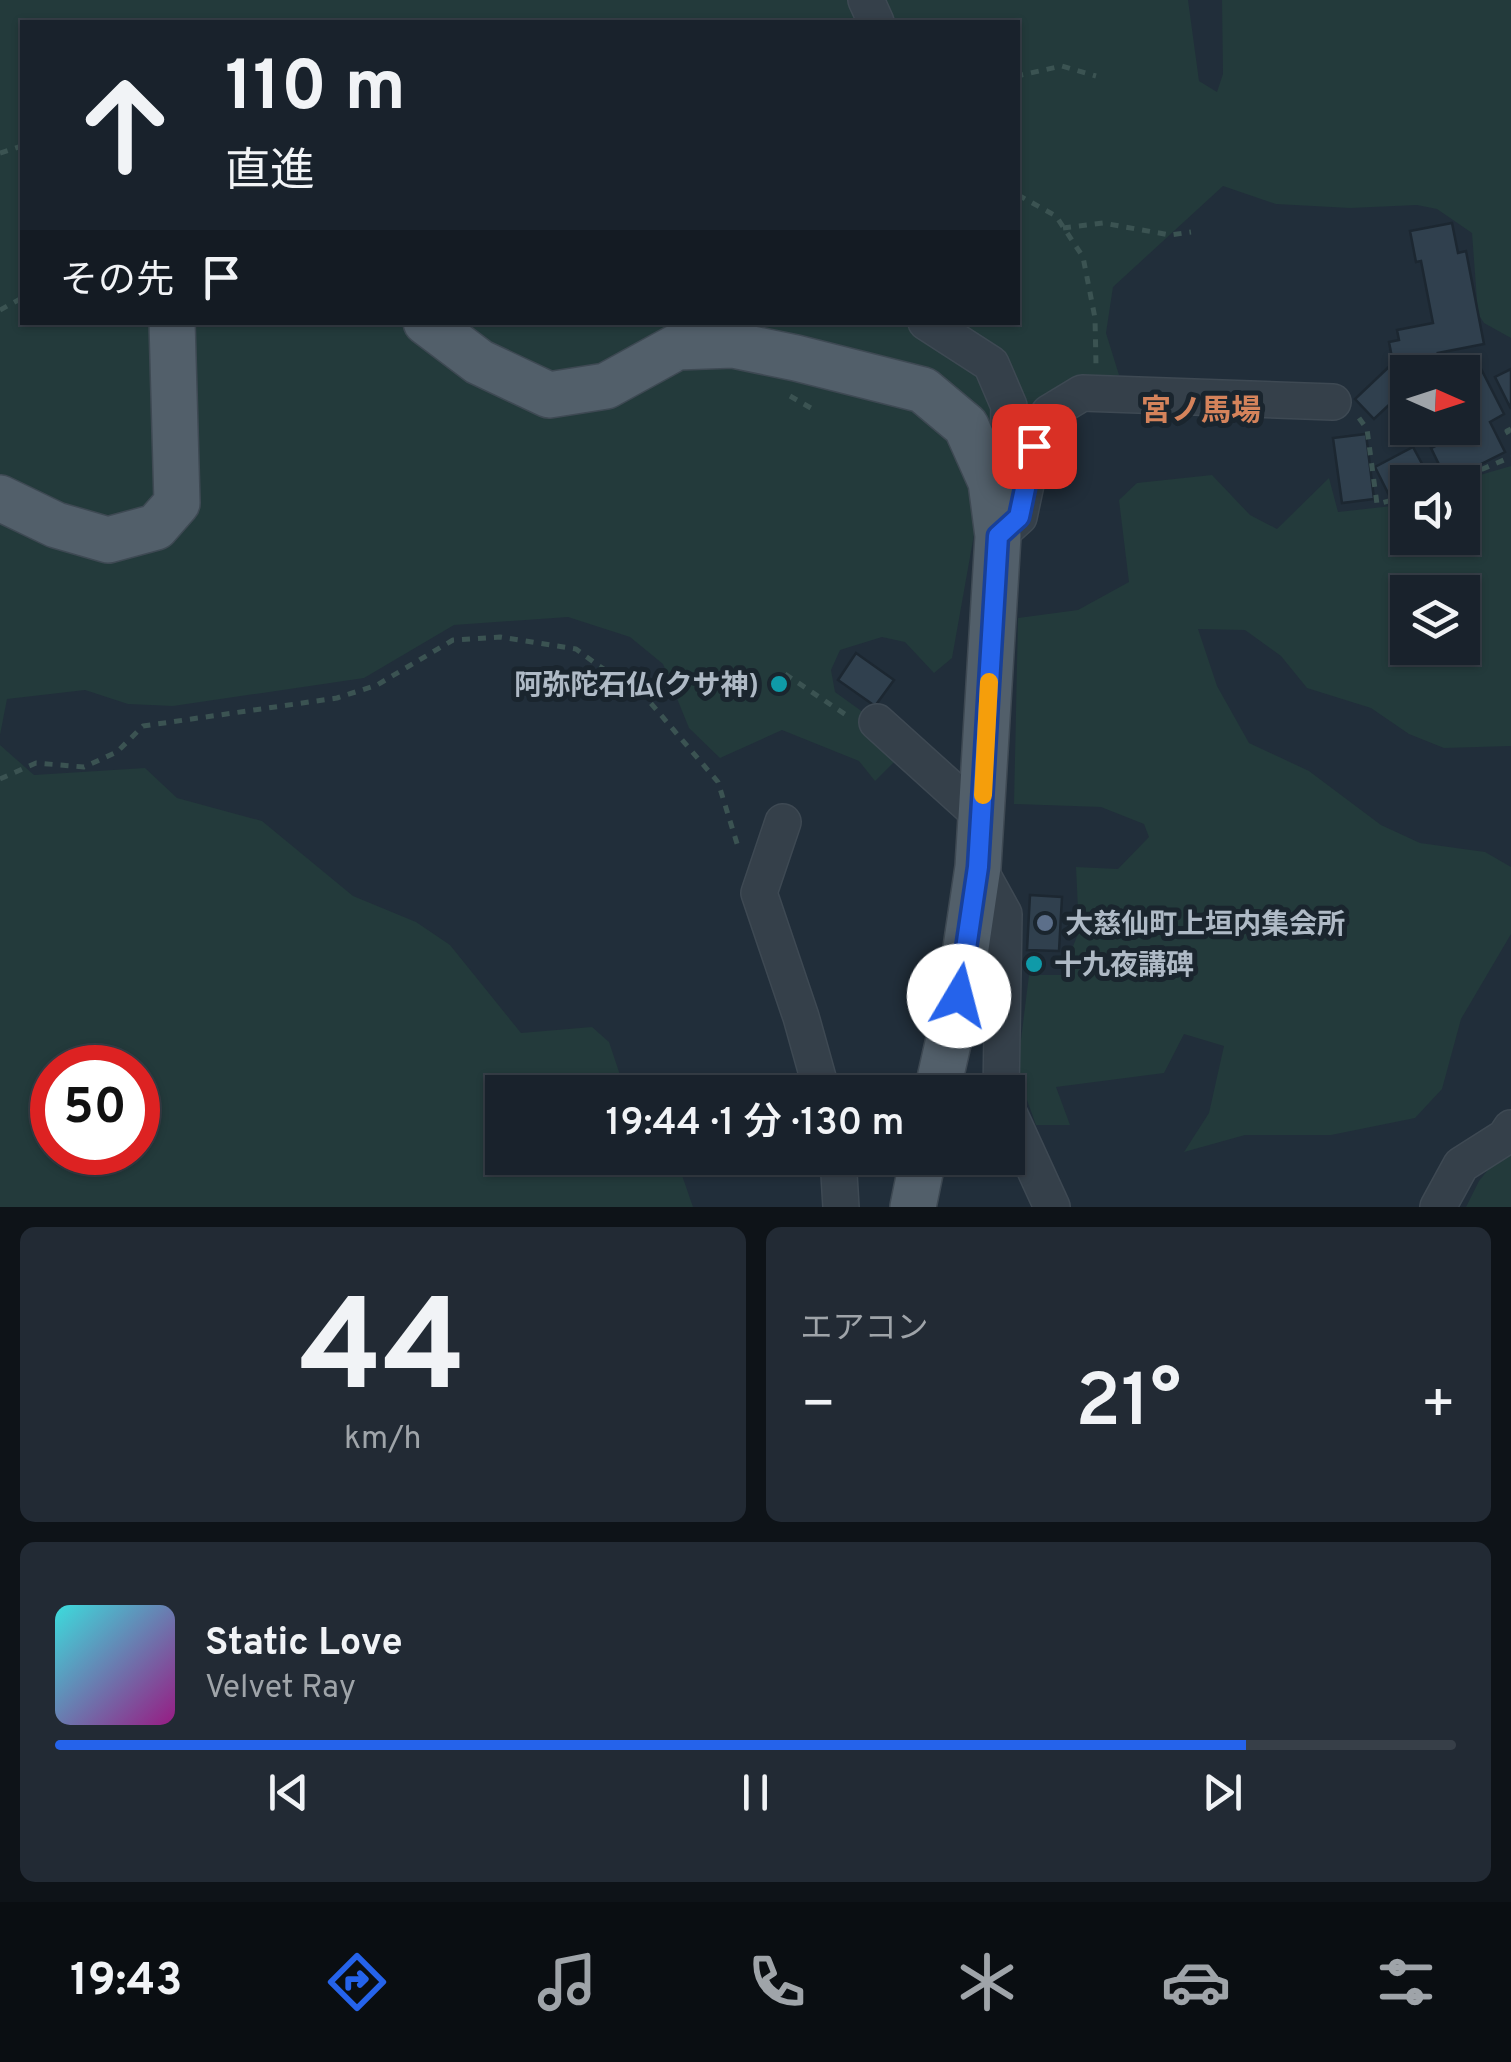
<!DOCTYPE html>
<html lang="ja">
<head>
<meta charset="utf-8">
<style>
	:root { --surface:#19222c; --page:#222a34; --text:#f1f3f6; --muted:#9fa4a9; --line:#373f48; --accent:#2563eb }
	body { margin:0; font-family:Overpass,"Noto Sans JP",sans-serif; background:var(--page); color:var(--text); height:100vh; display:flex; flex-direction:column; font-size:38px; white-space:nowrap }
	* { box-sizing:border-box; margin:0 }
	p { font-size:32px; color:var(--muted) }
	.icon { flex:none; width:55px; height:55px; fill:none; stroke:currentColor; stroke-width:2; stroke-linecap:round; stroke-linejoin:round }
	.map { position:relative; height:1207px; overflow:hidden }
	.details { display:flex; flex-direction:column; gap:20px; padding:20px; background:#0e1318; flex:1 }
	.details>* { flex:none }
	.banner { position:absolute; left:20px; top:20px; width:1000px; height:305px; border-radius:0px; box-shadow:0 2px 8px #0004,0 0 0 2px var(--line); background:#19222c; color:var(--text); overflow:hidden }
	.needle { width:65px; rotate:93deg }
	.tools { position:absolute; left:1390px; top:355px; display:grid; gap:20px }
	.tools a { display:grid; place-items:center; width:90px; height:90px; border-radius:0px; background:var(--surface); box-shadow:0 2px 8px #0004,0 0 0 2px var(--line); font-size:50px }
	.speed { position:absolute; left:30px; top:1045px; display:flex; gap:20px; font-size:50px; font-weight:700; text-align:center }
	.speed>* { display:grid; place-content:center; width:130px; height:130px; border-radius:50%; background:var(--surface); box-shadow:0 2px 8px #0004,0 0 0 2px var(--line); line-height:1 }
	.speed .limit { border:15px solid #d22; background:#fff; color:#111 }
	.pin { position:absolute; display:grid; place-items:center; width:85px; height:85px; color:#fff; margin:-42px; border-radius:20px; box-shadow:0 5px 15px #0006 }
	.me { position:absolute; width:110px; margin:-55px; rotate:8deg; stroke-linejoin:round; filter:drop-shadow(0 0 8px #0008) }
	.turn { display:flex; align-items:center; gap:35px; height:210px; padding:0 40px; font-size:45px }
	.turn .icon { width:130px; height:130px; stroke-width:2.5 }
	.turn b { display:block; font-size:70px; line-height:85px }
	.then { display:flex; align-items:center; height:95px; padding:0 40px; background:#0003; gap:20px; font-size:38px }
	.big { font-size:75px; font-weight:600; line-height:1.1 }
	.details .widget { flex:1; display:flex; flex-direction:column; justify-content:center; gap:15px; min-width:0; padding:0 35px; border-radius:15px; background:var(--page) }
	.details .dial { align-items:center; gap:0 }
	.dial b { font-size:130px; line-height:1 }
	.song { display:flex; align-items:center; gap:30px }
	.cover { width:120px; height:120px; border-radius:15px; background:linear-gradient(135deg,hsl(180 70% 55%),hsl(310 70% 35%)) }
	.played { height:10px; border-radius:5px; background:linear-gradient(90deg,var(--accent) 85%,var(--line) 85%) }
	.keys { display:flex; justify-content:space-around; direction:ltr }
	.heat { display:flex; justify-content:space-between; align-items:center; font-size:55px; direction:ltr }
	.details .tiles { flex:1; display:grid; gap:20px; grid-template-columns:1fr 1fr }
	.widget:last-child { grid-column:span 2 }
	.trip { position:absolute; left:485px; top:1075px; width:540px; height:100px; border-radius:0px; background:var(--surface); box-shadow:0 2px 8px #0004,0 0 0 2px var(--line); font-weight:600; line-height:100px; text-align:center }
	.tabs { display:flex; height:160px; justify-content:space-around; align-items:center; background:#0a0e12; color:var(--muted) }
	.tabs .icon { width:70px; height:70px }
	.tabs .on { color:var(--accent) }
	.tabs b { font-size:45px; color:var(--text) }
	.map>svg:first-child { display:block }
	.green { fill:#233a3b; fill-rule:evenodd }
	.building { fill:#30404e; stroke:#1c2731; stroke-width:2.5 }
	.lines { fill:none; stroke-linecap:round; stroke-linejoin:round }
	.minor-casing { stroke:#3e4953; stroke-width:38 }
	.major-casing { stroke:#3e4953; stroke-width:48 }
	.path { stroke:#3b5352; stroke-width:5; stroke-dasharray:8 8; stroke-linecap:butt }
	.minor { stroke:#35404a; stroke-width:35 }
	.major { stroke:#525f6a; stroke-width:45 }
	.route-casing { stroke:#184099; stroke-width:25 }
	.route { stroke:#2563eb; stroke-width:18 }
	.slow { stroke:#f59e0b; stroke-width:18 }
	.culture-dot { fill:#0f9aa8; stroke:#1a252e; stroke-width:4 }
	.service-dot { fill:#5c6f8a; stroke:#1a252e; stroke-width:4 }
	.labels { text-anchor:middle; stroke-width:10; stroke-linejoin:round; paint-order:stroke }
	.poi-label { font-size:28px; font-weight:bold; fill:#afbac6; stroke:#1a252e; text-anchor:start }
	.neighbourhood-label { font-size:30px; font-weight:bold; fill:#d5835b; stroke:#1a252e }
</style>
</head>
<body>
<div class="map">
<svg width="1511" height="1207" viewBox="0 0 1511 1207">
	<rect width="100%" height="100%" fill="#212e3a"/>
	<g class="green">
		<path d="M 0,0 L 1188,0 L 1199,81 L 1217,92 L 1223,74 L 1222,0 L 1511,0 L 1511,338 L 1484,323 L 1478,314 L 1472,233 L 1437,209 L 1417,205 L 1350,208 L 1276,204 L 1223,186 L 1113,287 L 1106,333 L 1119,375 L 1062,383 L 1035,410 L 980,501 L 952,658 L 934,673 L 905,642 L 882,637 L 840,650 L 831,670 L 835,692 L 910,746 L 875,781 L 859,761 L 782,730 L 720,758 L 689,728 L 663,664 L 630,637 L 568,617 L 454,625 L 364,678 L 173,706 L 128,704 L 85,690 L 7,699 L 0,735 ZM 22,22 L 1018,22 L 1018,322 L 22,322 Z"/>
		<path d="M 1511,466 L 1511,746 L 1444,748 L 1409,734 L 1371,708 L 1307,688 L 1281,656 L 1245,630 L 1198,629 L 1217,686 L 1249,743 L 1309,771 L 1381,825 L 1420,843 L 1485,852 L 1511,867 L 1511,934 L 1461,1019 L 1442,1089 L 1415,1118 L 1331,1135 L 1245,1135 L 1184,1152 L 1209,1113 L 1224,1046 L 1184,1034 L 1164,1073 L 1056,1087 L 1070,1125 L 1036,1125 L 1017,1072 L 1029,975 L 1062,975 L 1079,931 L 1076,867 L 1118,869 L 1149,837 L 1144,824 L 1101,807 L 1014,804 L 1018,618 L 1078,610 L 1129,582 L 1119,500 L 1137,483 L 1212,475 L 1250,515 L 1277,529 L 1329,478 L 1338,512 L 1392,506 L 1407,498 L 1408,538 L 1462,538 L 1462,482 L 1456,482 ZM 1408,592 L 1462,592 L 1462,648 L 1408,648 Z"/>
		<path d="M 0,745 L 34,775 L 145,768 L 177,798 L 262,821 L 353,896 L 416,922 L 450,945 L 521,1033 L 592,1027 L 609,1042 L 622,1081 L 631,1092 L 502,1092 L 502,1158 L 676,1158 L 693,1207 L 0,1207 ZM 52,1068 L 138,1068 L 138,1152 L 52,1152 Z"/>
		<path d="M 1511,1141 L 1511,1207 L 1466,1207 L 1479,1181 Z"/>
	</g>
	<g class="building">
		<path d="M 1452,223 L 1458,253 L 1466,251 L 1484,344 L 1438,353 L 1440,358 L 1421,362 L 1423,372 L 1408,372 L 1408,376 L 1404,376 L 1408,380 L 1408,387 L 1374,419 L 1355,399 L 1393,363 L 1389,342 L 1399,340 L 1397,330 L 1433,323 L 1421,261 L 1416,262 L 1410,231 Z"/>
		<path d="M 1474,355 L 1504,414 L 1490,422 L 1505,452 L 1447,481 L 1431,448 L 1448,440 L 1442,428 L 1462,428 L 1462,372 L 1439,372 Z"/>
		<path d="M 1511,369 L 1511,409 L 1495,377 Z"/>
		<path d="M 1366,434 L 1374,499 L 1342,503 L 1333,438 Z"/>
		<path d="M 1413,447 L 1428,475 L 1414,482 L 1408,482 L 1408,486 L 1389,495 L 1375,467 Z"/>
		<path d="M 856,653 L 894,680 L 875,706 L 838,680 Z"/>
		<path d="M 1030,895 L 1062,897 L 1059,951 L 1027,950 Z"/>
	</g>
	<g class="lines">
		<defs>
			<g id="minor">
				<path d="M 866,0 L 876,22"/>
				<path d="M 926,322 L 991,364 L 1009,406 L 1008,440 L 991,482"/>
				<path d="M 998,536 L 1019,517 L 1034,447 L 1049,413 L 1082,393 L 1333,402"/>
				<path d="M 877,722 L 981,816"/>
				<path d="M 783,822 L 759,893 L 801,1017 L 822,1092"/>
				<path d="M 978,867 L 1004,914 L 1001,1092"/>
				<path d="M 1008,1111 L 1052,1207"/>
				<path d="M 838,1158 L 841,1207"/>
				<path d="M 1438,1207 L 1461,1165 L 1505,1137 L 1511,1128"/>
			</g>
			<g id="major">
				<path d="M 426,322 L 479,362 L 549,395 L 606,386 L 677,347 L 733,345 L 796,358 L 923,390 L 966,426 L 991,482 L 998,536 L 978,867 L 959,995 L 937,1092"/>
				<path d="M 0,498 L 56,525 L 108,540 L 156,527 L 177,503 L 172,322"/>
				<path d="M 913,1207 L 923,1158"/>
			</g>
		</defs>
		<use href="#minor" class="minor-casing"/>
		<use href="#major" class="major-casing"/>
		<g class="path">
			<path d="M 1018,80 L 1021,75 L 1062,66 L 1096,76"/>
			<path d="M 0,153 L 22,146"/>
			<path d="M 1018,195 L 1056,216 L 1083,257 L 1095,318 L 1096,365"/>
			<path d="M 1063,228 L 1103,223 L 1170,235 L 1191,232"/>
			<path d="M 0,310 L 22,298"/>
			<path d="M 790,396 L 816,411"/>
			<path d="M 1359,418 L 1367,429 L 1377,504 L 1408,496"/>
			<path d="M 1511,429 L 1507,431 L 1511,438"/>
			<path d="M 1452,482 L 1511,457"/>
			<path d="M 785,674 L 849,717"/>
			<path d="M 0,779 L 36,763 L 84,767 L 117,752 L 143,726 L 337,698 L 377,685 L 453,640 L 500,637 L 576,649 L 599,666 L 643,694 L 718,782 L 739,850"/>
		</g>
		<use href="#minor" class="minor"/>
		<use href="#major" class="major"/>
	</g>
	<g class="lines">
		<defs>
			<path id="route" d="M 959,996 L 978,867 L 998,536 L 1019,517 L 1034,446"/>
		</defs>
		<use href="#route" class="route-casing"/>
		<use href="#route" class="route"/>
		<path class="slow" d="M 983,795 L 989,682"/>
	</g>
	<g class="culture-dot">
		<circle cx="779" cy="684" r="10"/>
		<circle cx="1034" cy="964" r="10"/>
	</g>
	<circle class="service-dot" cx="1045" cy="923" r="10"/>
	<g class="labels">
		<g class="poi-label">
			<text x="759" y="694" text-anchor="end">阿弥陀石仏(クサ神)</text>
			<text x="1065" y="933">大慈仙町上垣内集会所</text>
			<text x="1054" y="974">十九夜講碑</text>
		</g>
		<g class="neighbourhood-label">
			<text x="1201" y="420">宮ノ馬場</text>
		</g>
	</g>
</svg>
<div class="tools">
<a><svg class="needle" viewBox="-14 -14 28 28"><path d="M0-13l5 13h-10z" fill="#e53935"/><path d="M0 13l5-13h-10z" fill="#9fa4a9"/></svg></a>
<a><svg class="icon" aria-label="sound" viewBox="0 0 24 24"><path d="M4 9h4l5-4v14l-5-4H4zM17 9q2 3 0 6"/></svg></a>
<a><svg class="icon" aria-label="layers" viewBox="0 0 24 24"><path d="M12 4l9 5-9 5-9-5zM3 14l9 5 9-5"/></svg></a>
</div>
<div class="speed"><div class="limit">50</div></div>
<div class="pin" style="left:1034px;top:446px;background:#d93025"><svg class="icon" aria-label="arrive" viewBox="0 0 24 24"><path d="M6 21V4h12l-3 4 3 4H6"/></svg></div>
<svg class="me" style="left:959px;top:996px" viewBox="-20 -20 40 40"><circle r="19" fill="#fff"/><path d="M0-13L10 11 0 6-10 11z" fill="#2563eb"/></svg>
<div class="trip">19:44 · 1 分 · 130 m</div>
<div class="banner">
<div class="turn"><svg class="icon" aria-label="ahead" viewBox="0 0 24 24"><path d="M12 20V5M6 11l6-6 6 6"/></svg><div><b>110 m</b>直進</div></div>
<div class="then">その先<svg class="icon" aria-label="arrive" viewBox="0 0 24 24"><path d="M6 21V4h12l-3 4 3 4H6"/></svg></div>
</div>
</div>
<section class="details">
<div class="tiles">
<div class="widget dial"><b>44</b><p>km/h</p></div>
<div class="widget"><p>エアコン</p>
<div class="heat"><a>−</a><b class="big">21°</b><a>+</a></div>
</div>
<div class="widget">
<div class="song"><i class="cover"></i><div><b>Static Love</b><p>Velvet Ray</p></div></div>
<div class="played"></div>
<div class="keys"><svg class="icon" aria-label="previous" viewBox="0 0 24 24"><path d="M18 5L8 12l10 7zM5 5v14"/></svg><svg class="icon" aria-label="pause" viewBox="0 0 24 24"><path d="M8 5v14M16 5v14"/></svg><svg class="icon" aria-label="next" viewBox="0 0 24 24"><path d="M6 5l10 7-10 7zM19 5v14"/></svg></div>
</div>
</div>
</section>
<nav class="tabs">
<b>19:43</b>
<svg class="icon on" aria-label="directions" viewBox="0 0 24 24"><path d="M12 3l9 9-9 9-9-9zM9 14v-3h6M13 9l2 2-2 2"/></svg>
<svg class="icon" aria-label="music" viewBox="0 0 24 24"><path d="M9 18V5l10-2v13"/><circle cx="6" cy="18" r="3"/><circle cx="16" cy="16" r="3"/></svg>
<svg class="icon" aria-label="phone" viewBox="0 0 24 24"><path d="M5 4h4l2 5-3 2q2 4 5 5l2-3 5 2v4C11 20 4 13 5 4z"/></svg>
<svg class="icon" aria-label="climate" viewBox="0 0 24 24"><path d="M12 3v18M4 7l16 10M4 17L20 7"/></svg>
<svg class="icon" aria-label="car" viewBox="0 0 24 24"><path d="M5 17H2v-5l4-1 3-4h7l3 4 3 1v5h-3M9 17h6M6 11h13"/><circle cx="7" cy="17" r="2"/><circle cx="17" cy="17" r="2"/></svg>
<svg class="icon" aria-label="filters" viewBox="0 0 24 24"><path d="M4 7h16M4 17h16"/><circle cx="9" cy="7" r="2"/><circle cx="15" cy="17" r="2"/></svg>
</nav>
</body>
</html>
